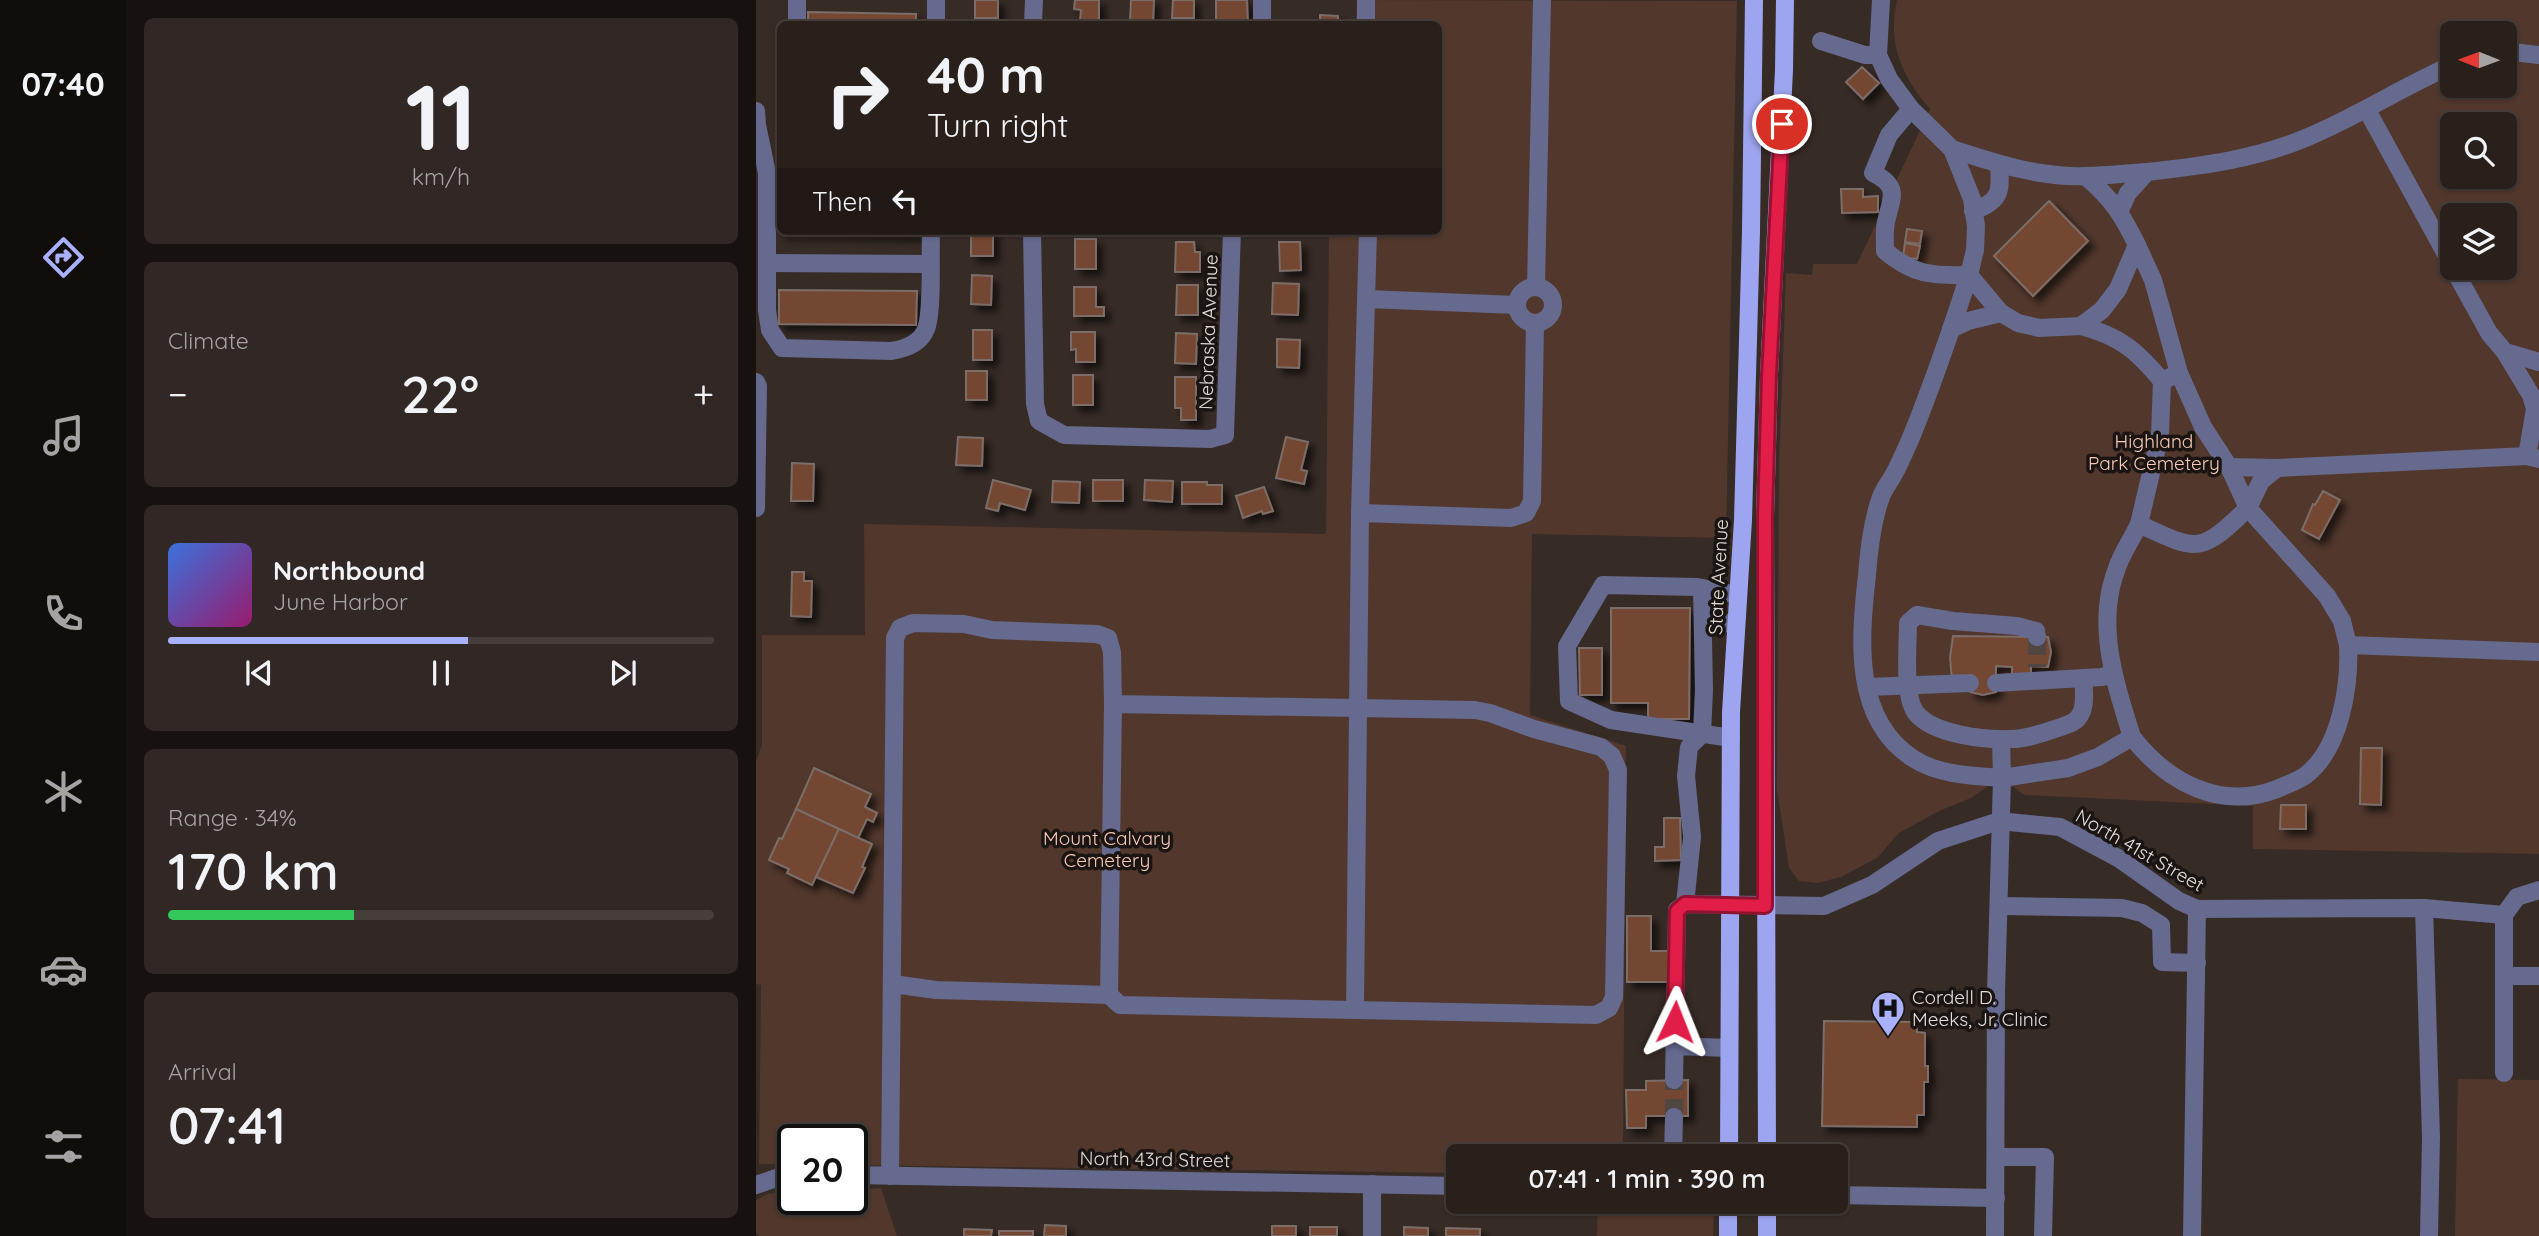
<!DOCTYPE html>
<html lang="en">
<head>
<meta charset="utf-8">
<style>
	:root { --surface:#29201c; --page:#312825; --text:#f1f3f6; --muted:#a5a3a3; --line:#453e3b; --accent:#a9b0fc }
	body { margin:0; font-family:Quicksand,sans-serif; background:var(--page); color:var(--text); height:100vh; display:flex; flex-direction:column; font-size:26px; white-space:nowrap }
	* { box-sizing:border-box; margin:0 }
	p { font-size:23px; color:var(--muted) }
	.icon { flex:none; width:38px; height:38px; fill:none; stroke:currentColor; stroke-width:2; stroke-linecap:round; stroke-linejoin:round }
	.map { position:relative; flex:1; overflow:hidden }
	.sheet { display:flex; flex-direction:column; gap:18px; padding:18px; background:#17120f; width:630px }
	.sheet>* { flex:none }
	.banner { position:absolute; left:21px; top:21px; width:665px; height:214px; border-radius:10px; box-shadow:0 2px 5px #0004,0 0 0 2px var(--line); background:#29201c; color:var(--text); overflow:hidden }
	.needle { width:46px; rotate:271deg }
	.buttons { position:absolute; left:1684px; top:21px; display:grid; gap:14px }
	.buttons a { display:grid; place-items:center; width:77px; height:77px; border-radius:10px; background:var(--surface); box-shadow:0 2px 5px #0004,0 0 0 2px var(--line); font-size:35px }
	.speed { position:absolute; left:21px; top:1124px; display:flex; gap:14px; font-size:35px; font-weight:700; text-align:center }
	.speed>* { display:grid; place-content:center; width:91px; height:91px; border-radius:50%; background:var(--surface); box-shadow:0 2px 5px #0004,0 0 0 2px var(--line); line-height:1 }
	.speed .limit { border:4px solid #111; border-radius:10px; background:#fff; color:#111 }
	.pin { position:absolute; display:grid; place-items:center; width:60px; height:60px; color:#fff; margin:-30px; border:4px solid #fff; border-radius:50%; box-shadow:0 2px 7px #0007 }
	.me { position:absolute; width:77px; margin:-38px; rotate:2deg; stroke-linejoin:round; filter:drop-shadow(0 0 5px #0008) }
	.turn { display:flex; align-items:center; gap:24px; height:147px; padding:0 35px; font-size:32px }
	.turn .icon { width:91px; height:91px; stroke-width:2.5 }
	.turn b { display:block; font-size:49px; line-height:60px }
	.then { display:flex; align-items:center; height:66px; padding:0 35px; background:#0003; gap:14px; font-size:26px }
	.big { font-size:52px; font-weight:600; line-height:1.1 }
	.sheet .card { flex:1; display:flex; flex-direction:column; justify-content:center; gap:10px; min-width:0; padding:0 24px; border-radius:10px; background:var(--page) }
	.sheet .dial { align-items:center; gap:0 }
	.dial b { font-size:91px; line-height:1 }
	.song { display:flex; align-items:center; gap:21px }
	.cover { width:84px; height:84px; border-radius:10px; background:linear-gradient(135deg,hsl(220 70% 55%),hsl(320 70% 35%)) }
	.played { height:7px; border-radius:4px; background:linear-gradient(90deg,var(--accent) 55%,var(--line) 55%) }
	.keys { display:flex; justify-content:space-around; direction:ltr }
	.heat { display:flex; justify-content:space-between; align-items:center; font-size:38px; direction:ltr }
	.charge { height:10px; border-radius:5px; background:linear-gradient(90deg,#34c759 34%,var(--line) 0) }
	.trip { position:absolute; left:690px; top:1144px; width:402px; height:70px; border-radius:10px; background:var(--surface); box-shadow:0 2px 5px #0004,0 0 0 2px var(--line); font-weight:600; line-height:70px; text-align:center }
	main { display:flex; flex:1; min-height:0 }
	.tab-bar { display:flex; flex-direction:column; width:126px; justify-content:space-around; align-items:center; background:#100d0b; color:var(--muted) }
	.tab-bar .icon { width:49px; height:49px }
	.tab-bar .on { color:var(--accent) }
	.tab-bar b { font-size:32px; color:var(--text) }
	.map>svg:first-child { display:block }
	.green { fill:#51372c; fill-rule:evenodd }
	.building { fill:#734633; stroke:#7c6d67; stroke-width:2; filter:url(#shadow) }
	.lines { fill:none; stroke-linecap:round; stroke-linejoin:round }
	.minor-tunnel { stroke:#514641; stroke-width:18; stroke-dasharray:18 9; stroke-linecap:butt }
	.minor { stroke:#666a8f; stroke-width:18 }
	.major { stroke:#9ea5f0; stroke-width:18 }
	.route-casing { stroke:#92132f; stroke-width:18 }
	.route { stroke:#e11d48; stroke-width:12 }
	.labels { text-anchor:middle; stroke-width:7; stroke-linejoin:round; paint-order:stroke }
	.street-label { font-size:19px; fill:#e4dcd8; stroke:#1a1512 }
	.park-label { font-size:19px; fill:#f8cab7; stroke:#1a1512 }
	.poi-label { font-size:19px; fill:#e4dcd8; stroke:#1a1512; text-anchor:start }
</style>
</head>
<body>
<main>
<nav class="tab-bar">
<b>07:40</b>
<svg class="icon on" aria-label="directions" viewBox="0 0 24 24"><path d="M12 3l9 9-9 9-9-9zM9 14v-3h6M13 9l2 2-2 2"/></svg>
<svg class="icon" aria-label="music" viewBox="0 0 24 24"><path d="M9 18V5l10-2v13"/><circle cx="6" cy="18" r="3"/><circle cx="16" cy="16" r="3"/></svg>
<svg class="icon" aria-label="phone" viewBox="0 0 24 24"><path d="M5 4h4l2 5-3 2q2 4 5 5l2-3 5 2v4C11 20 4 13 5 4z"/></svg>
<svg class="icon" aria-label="climate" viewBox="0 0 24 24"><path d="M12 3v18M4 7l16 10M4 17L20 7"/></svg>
<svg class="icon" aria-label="car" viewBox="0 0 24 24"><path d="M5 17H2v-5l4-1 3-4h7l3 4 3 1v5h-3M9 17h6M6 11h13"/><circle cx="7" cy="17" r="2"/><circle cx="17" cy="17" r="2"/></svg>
<svg class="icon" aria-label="filters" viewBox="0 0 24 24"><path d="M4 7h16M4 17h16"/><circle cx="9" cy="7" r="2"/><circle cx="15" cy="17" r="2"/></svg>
</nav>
<section class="sheet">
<div class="card dial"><b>11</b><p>km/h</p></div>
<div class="card"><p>Climate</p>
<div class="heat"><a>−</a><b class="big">22°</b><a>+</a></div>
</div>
<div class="card">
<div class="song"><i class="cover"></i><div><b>Northbound</b><p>June Harbor</p></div></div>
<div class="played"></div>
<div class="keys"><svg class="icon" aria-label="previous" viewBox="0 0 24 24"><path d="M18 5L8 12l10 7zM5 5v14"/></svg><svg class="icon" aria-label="pause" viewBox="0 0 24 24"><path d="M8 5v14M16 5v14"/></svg><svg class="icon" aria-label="next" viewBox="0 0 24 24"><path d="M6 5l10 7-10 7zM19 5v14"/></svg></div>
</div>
<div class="card"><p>Range · 34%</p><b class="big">170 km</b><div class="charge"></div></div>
<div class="card"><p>Arrival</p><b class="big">07:41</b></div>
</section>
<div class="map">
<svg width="1783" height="1236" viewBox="0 0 1783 1236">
	<defs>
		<filter id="shadow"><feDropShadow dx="6" dy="6" stdDeviation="3.5" flood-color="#0009"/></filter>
	</defs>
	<rect width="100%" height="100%" fill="#372b26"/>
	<g class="green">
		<path d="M 601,0 L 981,1 L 970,538 L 776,534 L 774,715 L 870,746 L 867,1157 L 702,1157 L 702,1173 L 96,1165 L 96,1139 L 37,1139 L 37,1164 L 3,1164 L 5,985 L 0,984 L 0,762 L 6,745 L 6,635 L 109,635 L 108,524 L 570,534 L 573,231 L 682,231 L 682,24 L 600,24 Z"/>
		<path d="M 1141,0 L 1783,0 L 1783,854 L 1497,849 L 1497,806 L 1269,795 L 1257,787 L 1232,786 L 1215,798 L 1183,811 L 1143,833 L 1121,858 L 1085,877 L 1062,883 L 1043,881 L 1033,868 L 1021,789 L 1023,465 L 1030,273 L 1056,275 L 1057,264 L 1101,264 L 1174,109 C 1146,77 1131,43 1141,0 ZM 1696,33 L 1748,33 L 1748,86 L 1696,86 ZM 1696,124 L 1748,124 L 1748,177 L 1696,177 ZM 1696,215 L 1748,215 L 1748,268 L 1696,268 Z"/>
		<path d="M 1702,1079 L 1783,1080 L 1783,1236 L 1699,1236 Z"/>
		<path d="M 125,1188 L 141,1236 L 4,1236 L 0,1233 L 0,1200 L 12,1194 L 37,1191 L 37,1199 L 96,1199 L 96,1189 Z"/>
		<path d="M 842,1203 L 947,1204 L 958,1213 L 957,1236 L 841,1236 Z"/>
	</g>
	<g class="building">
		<rect x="219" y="0" width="23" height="18"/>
		<path d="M 319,0 L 343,0 L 343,21 L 324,21 L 325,10 L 318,9 Z"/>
		<path d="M 375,0 L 398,0 L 397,23 L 374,22 Z"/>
		<path d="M 417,0 L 438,0 L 438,18 L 416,18 Z"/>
		<path d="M 460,0 L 491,0 L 492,24 L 460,24 Z"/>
		<path d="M 52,12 L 160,14 L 160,24 L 52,24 Z"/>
		<path d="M 564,15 L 582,16 L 582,23 L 593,24 L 545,24 L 545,22 L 564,23 Z"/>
		<path d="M 1106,67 L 1123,83 L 1107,99 L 1090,82 Z"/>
		<path d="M 1085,189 L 1107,189 L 1107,197 L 1122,196 L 1122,212 L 1086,213 Z"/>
		<path d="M 24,199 L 24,231 L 162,231 L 161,235 L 24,233 Z"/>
		<path d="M 1293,201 L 1332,241 L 1277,296 L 1238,256 Z"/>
		<path d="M 1151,229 L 1166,231 L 1164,244 L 1149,242 Z"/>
		<rect x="215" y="231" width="22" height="25"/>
		<rect x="319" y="239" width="21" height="30"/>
		<path d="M 420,242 L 438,242 L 439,252 L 444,252 L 444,272 L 419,272 Z"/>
		<path d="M 523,242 L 544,242 L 545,270 L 524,271 Z"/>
		<path d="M 1149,243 L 1164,246 L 1161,259 L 1147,257 Z"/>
		<path d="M 216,275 L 236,276 L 235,305 L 215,304 Z"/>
		<path d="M 517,283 L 543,284 L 542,315 L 516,314 Z"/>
		<path d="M 421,285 L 442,285 L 442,315 L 420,315 Z"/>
		<path d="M 318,287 L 340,287 L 340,307 L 348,307 L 348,316 L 318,316 Z"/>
		<path d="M 23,290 L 161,291 L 160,325 L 23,324 Z"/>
		<rect x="217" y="330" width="19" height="30"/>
		<path d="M 315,332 L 339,332 L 339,362 L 320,362 L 320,349 L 315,350 Z"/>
		<path d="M 420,333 L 441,334 L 440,364 L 419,363 Z"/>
		<path d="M 521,339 L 544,340 L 543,368 L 521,367 Z"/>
		<rect x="210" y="371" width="21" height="29"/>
		<rect x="317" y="375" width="20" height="30"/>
		<path d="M 419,377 L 440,377 L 440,420 L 425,420 L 425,408 L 419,408 Z"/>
		<path d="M 202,437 L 227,438 L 226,466 L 200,465 Z"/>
		<path d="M 530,437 L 552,442 L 545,470 L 551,471 L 548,484 L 520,478 Z"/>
		<path d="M 36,463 L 58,464 L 57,501 L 35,501 Z"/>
		<path d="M 237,480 L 275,490 L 269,510 L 244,503 L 242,511 L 230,508 Z"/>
		<rect x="337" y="480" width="30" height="21"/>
		<path d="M 389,480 L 417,481 L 416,502 L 388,500 Z"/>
		<path d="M 297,481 L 324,482 L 323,503 L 296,502 Z"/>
		<path d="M 426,482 L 451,482 L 451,485 L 466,485 L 466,504 L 426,504 Z"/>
		<path d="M 508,487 L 517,511 L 507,514 L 506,511 L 487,518 L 480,496 Z"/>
		<path d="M 1567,491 L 1584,500 L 1563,539 L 1546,530 L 1557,504 L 1559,505 Z"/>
		<path d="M 36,572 L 48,572 L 48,581 L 56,581 L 55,617 L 35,616 Z"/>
		<path d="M 855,608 L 934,608 L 933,719 L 892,719 L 892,703 L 855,703 Z"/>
		<path d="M 1197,636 L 1292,637 L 1295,652 L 1292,667 L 1275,666 L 1275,675 L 1256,674 L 1256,667 L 1240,666 L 1240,692 L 1227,695 L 1214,692 L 1214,680 L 1196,679 L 1194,658 Z"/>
		<path d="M 823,648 L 846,648 L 846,695 L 824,695 Z"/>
		<path d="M 1605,748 L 1626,748 L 1625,805 L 1604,804 Z"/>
		<path d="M 58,768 L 115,794 L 109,807 L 121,813 L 117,822 L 111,819 L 102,838 L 40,809 Z"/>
		<path d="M 1525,805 L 1550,805 L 1550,829 L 1524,829 Z"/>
		<path d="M 40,809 L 83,829 L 56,885 L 31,873 L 33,869 L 13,860 L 23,838 L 26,839 Z"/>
		<path d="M 908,818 L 924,818 L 925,860 L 899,861 L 899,847 L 908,847 Z"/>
		<path d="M 83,829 L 116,844 L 106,867 L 109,868 L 97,893 L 60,877 Z"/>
		<path d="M 871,916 L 895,916 L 895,951 L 912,951 L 912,982 L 871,982 Z"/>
		<path d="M 1068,1021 L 1161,1022 L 1161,1032 L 1169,1033 L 1169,1066 L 1172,1066 L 1172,1082 L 1168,1082 L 1168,1115 L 1161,1115 L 1161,1127 L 1066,1126 Z"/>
		<path d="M 932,1080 L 932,1116 L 890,1116 L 890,1128 L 871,1128 L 870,1090 L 890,1090 L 890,1081 Z"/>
		<path d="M 289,1225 L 310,1226 L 310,1236 L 288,1236 Z"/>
		<rect x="516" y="1226" width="24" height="10"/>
		<rect x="554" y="1227" width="27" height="9"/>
		<path d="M 648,1227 L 672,1228 L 672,1236 L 648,1236 Z"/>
		<path d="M 690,1228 L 724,1229 L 724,1236 L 690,1236 Z"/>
		<path d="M 208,1229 L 236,1230 L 235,1236 L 208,1236 Z"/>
		<rect x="243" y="1231" width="34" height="5"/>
	</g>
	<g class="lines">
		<g class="minor-tunnel">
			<path d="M 1281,637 L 1281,667"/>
			<path d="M 918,1117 L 918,1080"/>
		</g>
		<g class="minor">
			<path d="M 41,0 L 41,24"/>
			<path d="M 1125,0 L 1122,55 L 1133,79 L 1155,109 L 1196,149 L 1216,199 L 1220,226 L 1219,250 L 1213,275 L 1245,313 L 1262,323 L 1283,328 L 1325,326 L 1346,310 L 1362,289 L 1381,245 C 1365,213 1357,200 1329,176"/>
			<path d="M 180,24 L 180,0"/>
			<path d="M 277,24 L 278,0"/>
			<path d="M 506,24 L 506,0"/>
			<path d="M 610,24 L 610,0"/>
			<path d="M 1065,41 L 1109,55 L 1122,55"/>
			<path d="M 1748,51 L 1783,55"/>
			<path d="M 1155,109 L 1133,135 L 1117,173 C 1145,187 1135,198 1130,222 C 1128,231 1129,242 1129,251 C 1158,275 1176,276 1213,275 C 1195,331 1176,386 1154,440 C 1149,451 1144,463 1138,474 C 1134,482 1128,488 1125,497 C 1116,521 1113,549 1111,575 C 1104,638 1096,720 1158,759 C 1183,775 1217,776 1246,778 L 1240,992 L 1239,1236"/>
			<path d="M 1611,110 L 1696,265"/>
			<path d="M 0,111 L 1,125 L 11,173 L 11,310 L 14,330 L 26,348 L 135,351 C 149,349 164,344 170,329 C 177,312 174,253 175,231"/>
			<path d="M 1196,149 C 1239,163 1284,178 1330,176 C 1351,176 1371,173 1391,172"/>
			<path d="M 1364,210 L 1372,193 L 1391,172 C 1446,166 1501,159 1552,137 C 1602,116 1646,87 1696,65"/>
			<path d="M 1217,211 C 1245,201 1245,192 1243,165"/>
			<path d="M 276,231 L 279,404 L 283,421 L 308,435 L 454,439 L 469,435 L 476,231"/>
			<path d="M 1381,245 L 1397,280 L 1423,373 L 1406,381 L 1404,435 L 1383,524 C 1443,552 1444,554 1492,508 L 1473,467 L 1447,427 L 1423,373"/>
			<path d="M 11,263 L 174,264"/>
			<path d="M 1697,268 L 1733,333 L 1749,352 L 1783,362"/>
			<circle cx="779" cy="305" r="18"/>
			<path d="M 780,287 L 786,0"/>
			<path d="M 611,299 L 760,305"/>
			<path d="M 1325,326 C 1364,336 1381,351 1406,381"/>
			<path d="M 1195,329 L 1212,321 L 1245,313"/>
			<path d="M 1749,352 L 1775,395 L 1779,409 L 1771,456 L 1783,459"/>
			<path d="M 0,382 L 2,386 L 0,508"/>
			<path d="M 1473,467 L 1521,468 L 1771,456"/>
			<path d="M 1521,468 L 1505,481 L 1492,508 L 1571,596 L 1586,621 L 1592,645 L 1783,652"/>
			<path d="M 604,513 L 755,518 L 770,513 L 776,501 L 779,324"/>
			<path d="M 947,624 L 980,623"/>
			<path d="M 1281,637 L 1280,631 L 1261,626 L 1197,621 L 1161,615 L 1152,623 C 1152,644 1147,697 1160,713 C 1178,735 1229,740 1255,739 C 1271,739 1287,733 1302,728 C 1311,725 1320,723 1324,715 C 1330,706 1328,689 1327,678"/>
			<path d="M 1240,683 L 1346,677 L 1357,674"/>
			<path d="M 1111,687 L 1214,683"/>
			<path d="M 1376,737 C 1359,683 1339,624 1361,568 C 1366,553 1376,539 1383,524"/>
			<path d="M 975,738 L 855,720 L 813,701 L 811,646 L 847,585 L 941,587 L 982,595"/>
			<path d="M 1245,739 L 1246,778 L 1312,768 L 1342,757 L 1376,737 C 1411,782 1464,811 1521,789 C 1530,785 1542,781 1550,775 C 1585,748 1594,685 1592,645"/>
			<path d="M 929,904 L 936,837 L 930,776 L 933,747 L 946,734 L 948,690 L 946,588"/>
			<path d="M 1243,906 L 1366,908 L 1386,913 L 1405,925 L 1406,962 L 1441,963"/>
			<path d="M 1668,908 L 1675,1137 L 1673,1236"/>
			<path d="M 1749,976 L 1783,976"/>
			<path d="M 137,984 L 180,990 L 353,995"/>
			<path d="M 599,1010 L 604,513 L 612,231"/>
			<path d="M 918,1046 L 973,1048"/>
			<path d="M 1748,1073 L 1748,915"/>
			<path d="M 918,1080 L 921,910 L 929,904 L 1068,906 L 1116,885 L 1182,841 L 1243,821 L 1304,827 L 1362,858 L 1423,901 L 1441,909 L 1668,908 L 1748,915 L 1761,897 L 1783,890"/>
			<path d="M 917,1157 L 918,1117"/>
			<path d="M 1240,1157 L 1289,1157 L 1287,1236"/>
			<path d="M 96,1175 L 702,1186"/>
			<path d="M 134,1176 L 139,638 L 144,628 L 157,623 L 208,624 L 236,630 L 341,634 L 352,638 L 356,652 L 357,704 L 353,995 L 364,1005 L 840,1015 L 853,1008 L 858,997 L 862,770 L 856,756 L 845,747 L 778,729 L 734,713 L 719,710 L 357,704"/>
			<path d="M 0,1185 L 23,1177 L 37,1175"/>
			<path d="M 1080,1195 L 1240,1198"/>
			<path d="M 616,1236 L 616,1184"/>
			<path d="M 1436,1236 L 1441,909"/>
		</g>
		<g class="major">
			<path d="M 973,1157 L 975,712 L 987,520 L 995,231 L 998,0"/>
			<path d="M 1011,1157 L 1009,516 L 1013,375 L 1028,70 L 1029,0"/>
			<path d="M 972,1236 L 972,1202"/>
			<path d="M 1011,1236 L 1011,1202"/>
		</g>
	</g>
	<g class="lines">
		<defs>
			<path id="route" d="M 919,1022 L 921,911 L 929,904 L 1009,906 L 1009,516 L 1013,375 L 1026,124"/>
		</defs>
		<use href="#route" class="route-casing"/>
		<use href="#route" class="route"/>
	</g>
	<defs>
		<symbol id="hospital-pin" viewBox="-11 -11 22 30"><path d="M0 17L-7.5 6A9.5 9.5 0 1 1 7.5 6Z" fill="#a9b0fc" stroke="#1a1512"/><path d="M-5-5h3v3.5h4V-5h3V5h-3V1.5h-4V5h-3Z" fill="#111"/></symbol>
	</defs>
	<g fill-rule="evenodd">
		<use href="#hospital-pin" x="1113" y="989" width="38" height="52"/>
	</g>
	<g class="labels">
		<g class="street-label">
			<text transform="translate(452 332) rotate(-88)" y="7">Nebraska Avenue</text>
			<text transform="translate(962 577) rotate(-87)" y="7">State Avenue</text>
			<text transform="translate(1384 850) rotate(30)" y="7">North 41st Street</text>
			<text transform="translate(399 1159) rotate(1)" y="7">North 43rd Street</text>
		</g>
		<g class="park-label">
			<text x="1398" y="448">Highland<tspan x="1398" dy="22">Park Cemetery</tspan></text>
			<text x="351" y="845">Mount Calvary<tspan x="351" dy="22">Cemetery</tspan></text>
		</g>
		<g class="poi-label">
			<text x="1156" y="1004">Cordell D.<tspan x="1156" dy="22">Meeks, Jr. Clinic</tspan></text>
		</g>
	</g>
</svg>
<div class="buttons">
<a><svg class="needle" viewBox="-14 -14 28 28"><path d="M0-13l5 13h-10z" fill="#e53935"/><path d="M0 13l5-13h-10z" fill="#a5a3a3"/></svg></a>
<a><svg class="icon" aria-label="search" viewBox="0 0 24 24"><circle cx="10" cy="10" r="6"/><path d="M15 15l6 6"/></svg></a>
<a><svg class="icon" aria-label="layers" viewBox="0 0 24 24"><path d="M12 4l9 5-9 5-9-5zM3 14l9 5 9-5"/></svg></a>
</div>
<div class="speed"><div class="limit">20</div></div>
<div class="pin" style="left:1026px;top:124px;background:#d93025"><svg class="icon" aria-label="arrive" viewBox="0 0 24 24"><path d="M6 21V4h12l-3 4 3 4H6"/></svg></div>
<svg class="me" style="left:919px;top:1022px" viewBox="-20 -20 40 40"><path d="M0-17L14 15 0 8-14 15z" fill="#e11d48" stroke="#fff" stroke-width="4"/></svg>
<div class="trip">07:41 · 1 min · 390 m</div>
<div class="banner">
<div class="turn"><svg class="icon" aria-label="right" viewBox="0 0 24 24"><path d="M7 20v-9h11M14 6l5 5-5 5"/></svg><div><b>40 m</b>Turn right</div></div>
<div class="then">Then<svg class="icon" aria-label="left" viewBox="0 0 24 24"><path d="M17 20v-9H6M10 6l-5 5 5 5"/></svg></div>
</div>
</div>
</main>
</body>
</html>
